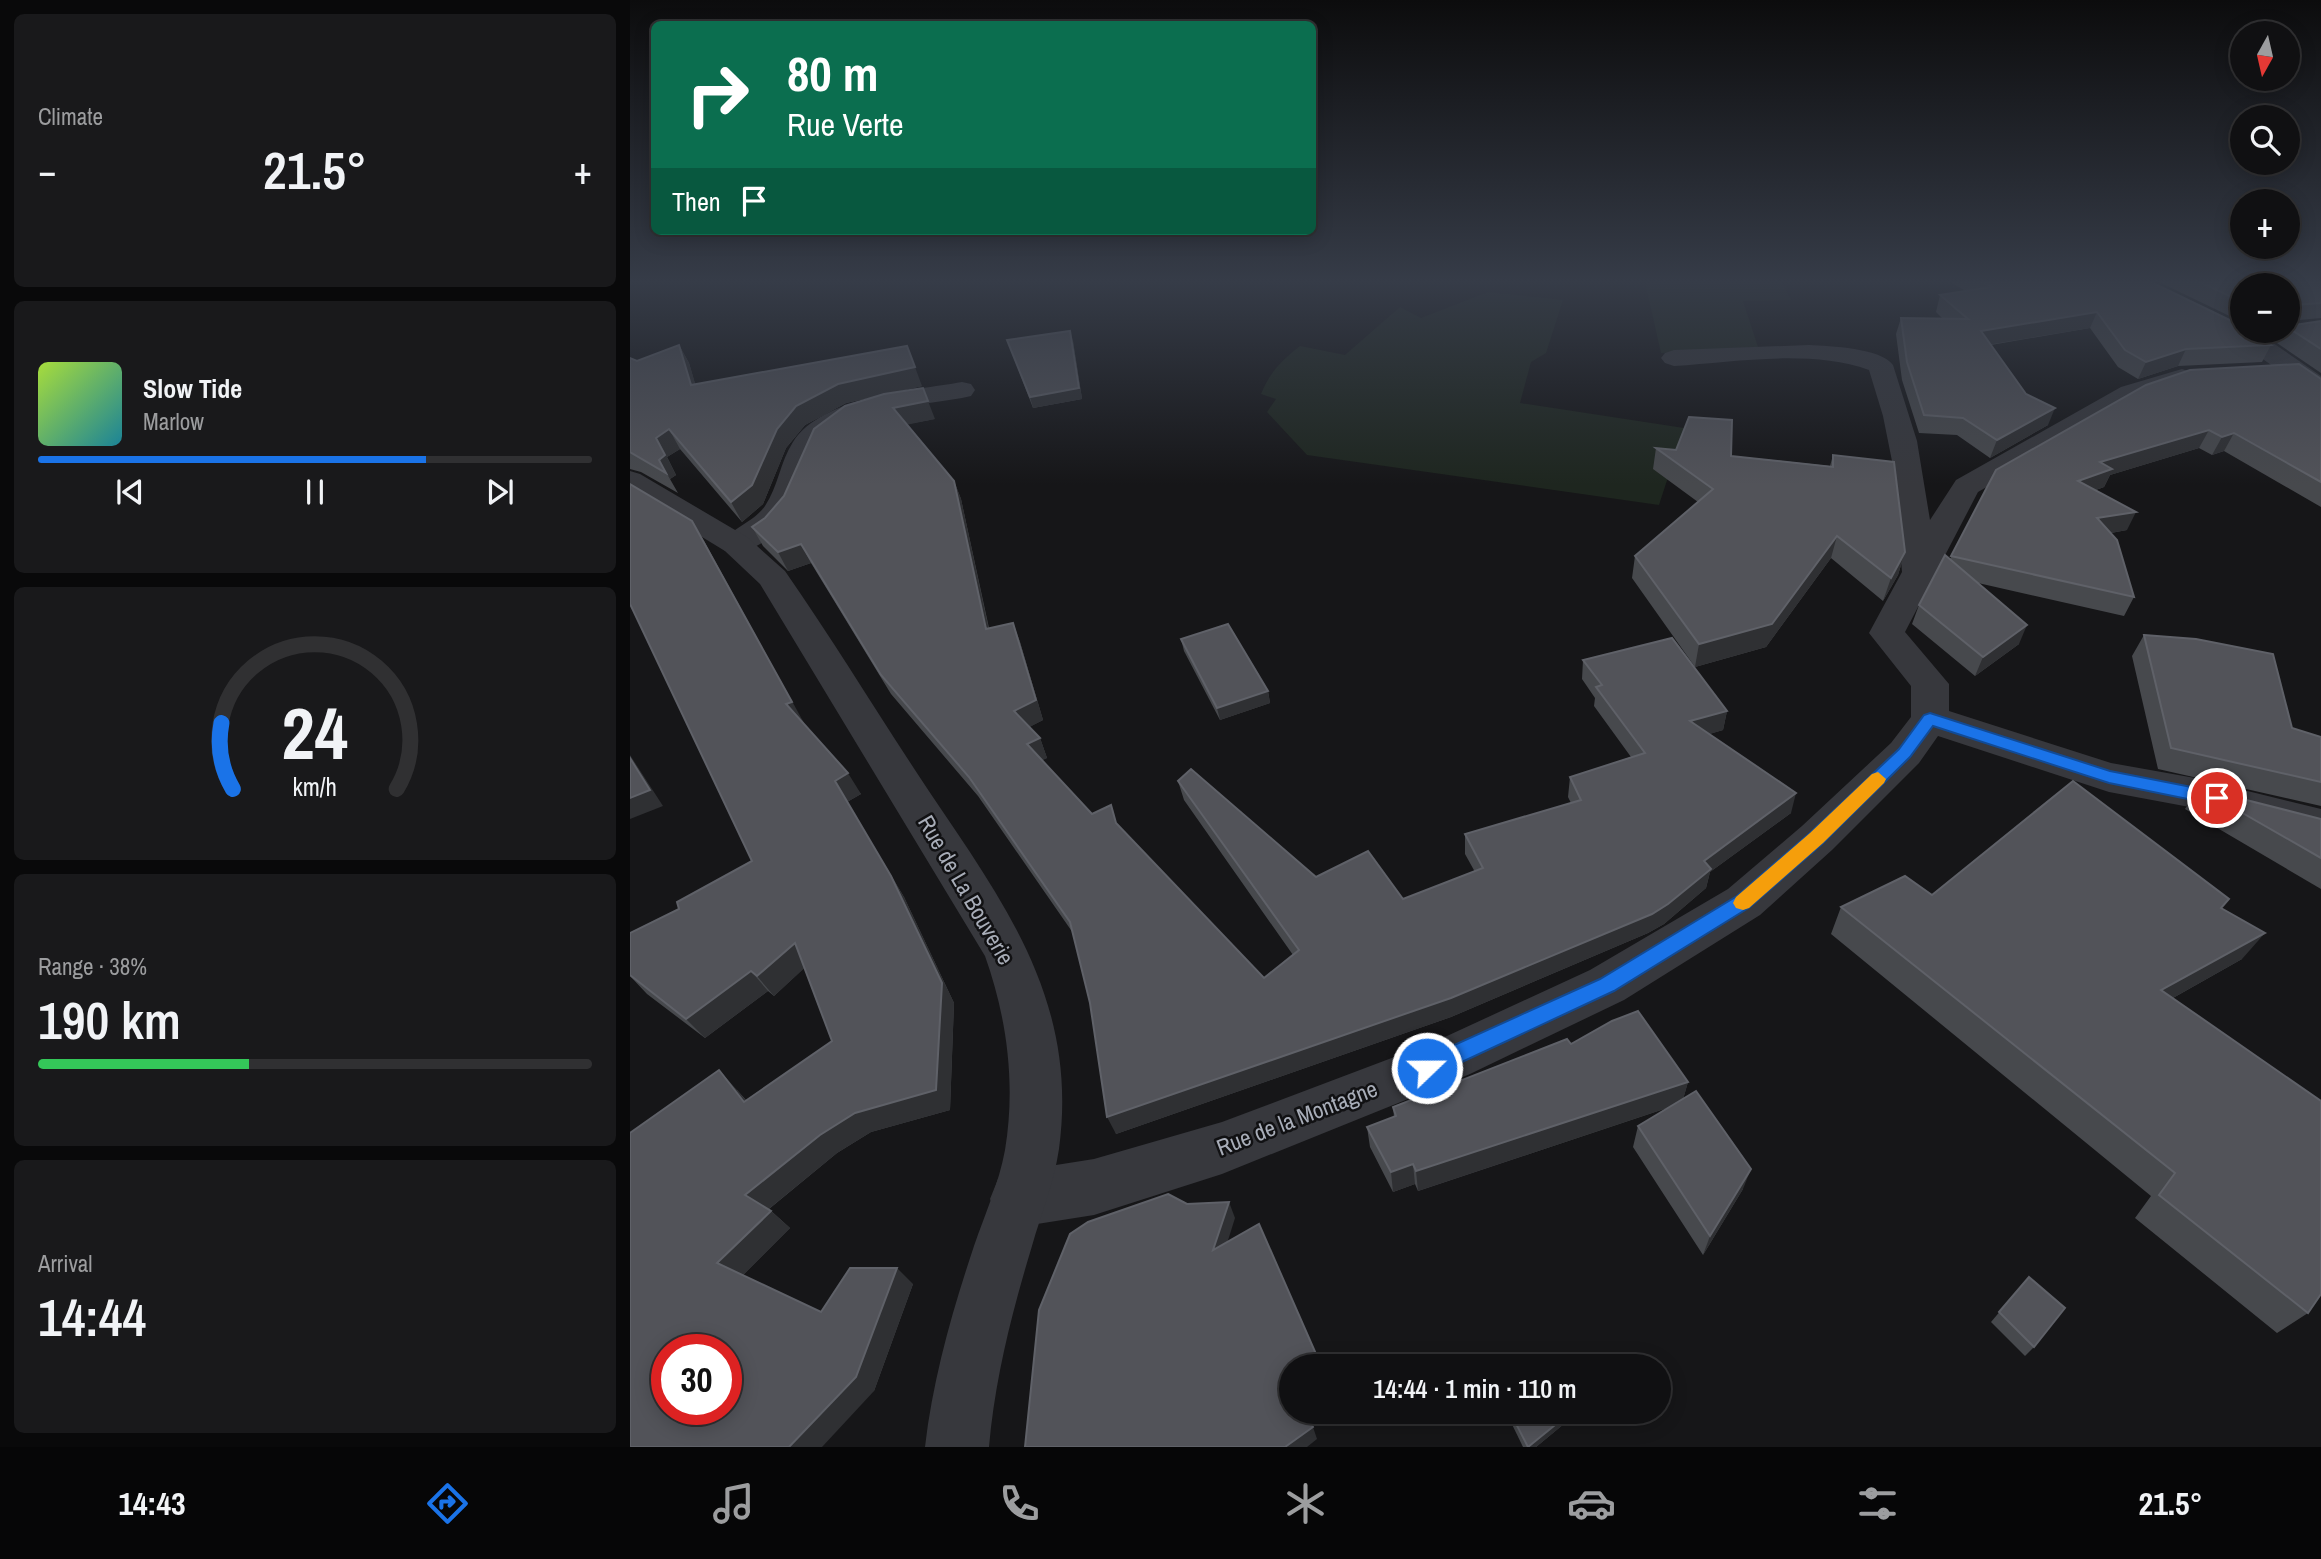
<!DOCTYPE html>
<html lang="en">
<head>
<meta charset="utf-8">
<style>
	:root { --surface:#101012; --page:#19191b; --text:#f1f3f6; --muted:#9c9d9f; --line:#303032; --accent:#1a73e8 }
	body { margin:0; font-family:"Archivo Narrow",sans-serif; background:var(--page); color:var(--text); height:100vh; display:flex; flex-direction:column; font-size:26px; white-space:nowrap }
	* { box-sizing:border-box; margin:0 }
	p { font-size:23px; color:var(--muted) }
	.icon { flex:none; width:38px; height:38px; fill:none; stroke:currentColor; stroke-width:2; stroke-linecap:round; stroke-linejoin:round }
	.map { position:relative; flex:1; overflow:hidden }
	.drawer { display:flex; flex-direction:column; gap:14px; padding:14px; background:#09090a; width:630px }
	.drawer>* { flex:none }
	.hud { position:absolute; left:21px; top:21px; width:665px; height:214px; border-radius:10px; box-shadow:0 4px 18px #0003,0 0 0 2px var(--line); background:#0b6e4f; color:#fff; overflow:hidden }
	.needle { width:46px; rotate:188deg }
	.controls { position:absolute; left:1600px; top:21px; display:grid; gap:14px }
	.controls a { display:grid; place-items:center; width:70px; height:70px; border-radius:50%; background:var(--surface); box-shadow:0 4px 18px #0003,0 0 0 2px var(--line); font-size:35px }
	.speed { position:absolute; left:21px; top:1334px; display:flex; gap:14px; font-size:35px; font-weight:700; text-align:center }
	.speed>* { display:grid; place-content:center; width:91px; height:91px; border-radius:50%; background:var(--surface); box-shadow:0 4px 18px #0003,0 0 0 2px var(--line); line-height:1 }
	.speed .limit { border:10px solid #d22; background:#fff; color:#111 }
	.pin { position:absolute; display:grid; place-items:center; width:60px; height:60px; color:#fff; margin:-30px; border:4px solid #fff; border-radius:50%; box-shadow:0 2px 7px #0007 }
	.me { position:absolute; width:77px; margin:-38px; rotate:68deg; stroke-linejoin:round; filter:drop-shadow(0 0 5px #0008) }
	.turn { display:flex; align-items:center; gap:24px; height:147px; padding:0 21px; font-size:32px }
	.turn .icon { width:91px; height:91px; stroke-width:2.5 }
	.turn b { display:block; font-size:49px; line-height:60px }
	.then { display:flex; align-items:center; height:66px; padding:0 21px; background:#0003; gap:14px; font-size:26px }
	.big { font-size:52px; font-weight:600; line-height:1.1 }
	.drawer .card { flex:1; display:flex; flex-direction:column; justify-content:center; gap:10px; min-width:0; padding:0 24px; border-radius:10px; background:var(--page) }
	.drawer .dial { align-items:center; gap:0 }
	.dial svg { height:182px; overflow:visible; fill:none; stroke:var(--line); stroke-width:7; stroke-linecap:round; text-anchor:middle }
	.dial text { fill:var(--text); stroke:none }
	.song { display:flex; align-items:center; gap:21px }
	.cover { width:84px; height:84px; border-radius:10px; background:linear-gradient(135deg,hsl(80 70% 55%),hsl(190 70% 35%)) }
	.played { height:7px; border-radius:4px; background:linear-gradient(90deg,var(--accent) 70%,var(--line) 70%) }
	.keys { display:flex; justify-content:space-around; direction:ltr }
	.heat { display:flex; justify-content:space-between; align-items:center; font-size:38px; direction:ltr }
	.charge { height:10px; border-radius:5px; background:linear-gradient(90deg,#34c759 38%,var(--line) 0) }
	.trip { position:absolute; left:649px; top:1354px; width:392px; height:70px; border-radius:35px; background:var(--surface); box-shadow:0 4px 18px #0003,0 0 0 2px var(--line); font-weight:600; line-height:70px; text-align:center }
	.tab-bar { display:flex; height:112px; justify-content:space-around; align-items:center; background:#060607; color:var(--muted) }
	.tab-bar .icon { width:49px; height:49px }
	.tab-bar .current { color:var(--accent) }
	.tab-bar b { font-size:32px; color:var(--text) }
	main { display:flex; flex:1; min-height:0 }
	.map>svg:first-child { display:block }
	.green { fill:#1e261f }
	.lines { fill:none; stroke-linecap:round; stroke-linejoin:round }
	.minor { fill:#37383d; fill-rule:evenodd }
	.tertiary { fill:#37383d; fill-rule:evenodd }
	.wall { fill:#47494d }
	.shaded-wall { fill:#2f3033 }
	.building { fill:#525359; stroke:#5f6168; stroke-width:2; fill-rule:evenodd }
	.route { fill:#1a73e8; stroke:#114b97; stroke-width:2 }
	.slow { fill:#f59e0b }
	.labels { text-anchor:middle; stroke-width:5; stroke-linejoin:round; paint-order:stroke }
	.street-label { font-size:23px; fill:#a8adb8; stroke:#111113 }
</style>
</head>
<body>
<main>
<section class="drawer">
<div class="card"><p>Climate</p>
<div class="heat"><a>−</a><b class="big">21.5°</b><a>+</a></div>
</div>
<div class="card">
<div class="song"><i class="cover"></i><div><b>Slow Tide</b><p>Marlow</p></div></div>
<div class="played"></div>
<div class="keys"><svg class="icon" aria-label="previous" viewBox="0 0 24 24"><path d="M18 5L8 12l10 7zM5 5v14"/></svg><svg class="icon" aria-label="pause" viewBox="0 0 24 24"><path d="M8 5v14M16 5v14"/></svg><svg class="icon" aria-label="next" viewBox="0 0 24 24"><path d="M6 5l10 7-10 7zM19 5v14"/></svg></div>
</div>
<div class="card dial"><svg viewBox="0 0 100 80">
<path d="M14 69A42 42 0 1 1 86 69"/>
<path d="M14 69A42 42 0 0 1 9 40" stroke="#1a73e8"/>
<text x="50" y="56" font-size="32" font-weight="700">24</text>
<text x="50" y="72" font-size="11">km/h</text>
</svg></div>
<div class="card"><p>Range · 38%</p><b class="big">190 km</b><div class="charge"></div></div>
<div class="card"><p>Arrival</p><b class="big">14:44</b></div>
</section>
<div class="map">
<svg width="1691" height="1447" viewBox="0 0 1691 1447">
	<rect width="100%" height="100%" fill="#161618"/>
	<g class="green">
		<path d="M 1015,282 L 1152,282 L 1161,300 L 1113,301 L 1129,350 L 1031,353 Z"/>
		<path d="M 858,292 L 933,300 L 916,353 L 901,362 L 890,403 L 1054,428 L 1029,505 L 677,455 L 637,412 L 646,399 L 631,394 C 640,372 651,361 670,346 L 715,355 L 770,307 L 791,318 Z"/>
	</g>
	<g class="lines">
		<g class="minor">
			<path d="M 1494,282 L 1523,282 L 1612,325 L 1612,331 L 1627,332 L 1691,376 L 1691,396 L 1682,394 L 1609,342 L 1497,287 Z"/>
			<path d="M 1179,345 C 1200,346 1251,348 1263,365 L 1287,441 L 1300,520 L 1326,480 L 1491,387 L 1552,369 L 1561,372 L 1565,377 L 1561,382 L 1509,399 L 1348,492 L 1275,632 L 1319,684 L 1319,711 L 1481,763 L 1565,778 L 1691,809 L 1691,841 L 1565,808 L 1479,792 L 1308,736 L 1289,763 L 1202,850 L 1130,915 L 994,1000 L 840,1074 L 592,1174 L 464,1215 L 388,1227 L 368,1219 L 360,1199 L 368,1179 L 388,1171 L 464,1159 L 592,1122 L 804,1042 L 960,970 L 1098,889 L 1172,826 L 1261,743 L 1281,717 L 1281,686 L 1239,633 L 1272,572 L 1263,466 L 1253,416 L 1239,370 C 1179,349 1106,362 1044,366 L 1035,363 L 1031,358 L 1035,353 L 1044,350 Z"/>
			<path d="M 332,382 L 341,384 L 345,390 L 341,396 C 294,407 225,404 190,445 C 180,457 179,476 173,490 C 162,519 130,559 95,551 L 90,544 C 101,528 123,523 135,506 C 148,487 150,462 163,442 C 193,396 282,391 332,382 Z"/>
		</g>
		<path class="tertiary" d="M 0,471 L 10,474 L 117,537 L 155,571 C 200,636 242,704 285,770 C 365,892 450,992 429,1149 C 424,1183 411,1214 402,1246 C 382,1312 365,1378 359,1447 L 295,1447 C 303,1378 322,1312 344,1246 C 355,1214 369,1183 375,1150 C 386,1084 377,1018 355,956 L 130,584 L 95,551 L 0,493 Z"/>
	</g>
	<g class="wall">
		<path d="M 1320,282 L 1520,282 L 1641,345 L 1632,362 L 1548,366 L 1508,379 L 1488,367 L 1460,328 L 1361,345 L 1418,425 L 1360,458 L 1327,435 L 1289,433 L 1272,380 L 1266,334 L 1271,318 L 1313,319 L 1306,312 L 1310,295 L 1336,291 Z"/>
		<path d="M 1529,282 L 1691,282 L 1691,318 L 1658,321 L 1657,323 L 1657,285 L 1612,285 L 1612,322 Z"/>
		<path d="M 1691,321 L 1691,373 L 1647,343 L 1653,331 L 1657,331 L 1657,326 Z"/>
		<path d="M 377,340 L 443,341 L 452,399 L 403,408 Z"/>
		<path d="M 49,345 L 59,363 L 65,384 L 292,386 L 216,403 L 175,425 L 156,448 L 133,504 L 112,522 L 50,449 L 37,457 L 46,475 L 40,479 L 48,493 L 11,472 L 0,469 L 0,358 L 7,361 Z"/>
		<path d="M 1691,379 L 1691,507 L 1594,451 L 1582,455 L 1569,448 L 1480,475 L 1474,487 L 1466,490 L 1497,530 L 1481,533 L 1504,597 L 1494,616 L 1348,583 L 1389,644 L 1345,676 L 1282,624 L 1289,605 L 1320,559 L 1366,470 Z"/>
		<path d="M 305,419 L 277,424 L 324,481 L 331,499 L 359,628 L 383,623 L 390,642 L 413,720 L 399,727 L 410,738 L 417,758 L 412,760 L 462,814 L 488,825 L 634,978 L 663,955 L 554,800 L 548,781 L 686,877 L 773,899 L 845,872 L 835,854 L 835,834 L 941,803 L 938,797 L 940,777 L 1001,757 L 964,706 L 965,698 L 952,679 L 953,660 L 1097,711 L 1093,730 L 1079,734 L 1161,813 L 1080,872 L 1076,888 L 1034,924 L 1018,933 L 821,1017 L 486,1134 L 460,1003 L 443,933 L 348,796 L 261,694 L 181,563 L 158,571 L 133,546 L 122,527 L 135,518 L 154,496 L 184,429 Z"/>
		<path d="M 1026,448 L 1200,466 L 1203,455 L 1275,552 L 1268,575 L 1253,601 L 1201,558 L 1136,647 L 1065,667 L 1002,578 L 1005,556 L 1068,502 L 1023,469 Z"/>
		<path d="M 74,541 L 173,723 L 231,794 L 217,802 L 274,897 L 324,1003 L 320,1110 L 241,1132 L 207,1153 L 139,1209 L 160,1228 L 113,1275 L 191,1312 L 283,1284 L 244,1391 L 0,1447 L 107,1090 L 116,1100 L 202,1041 L 174,968 L 144,996 L 138,991 L 75,1038 L 17,994 L 0,976 L 0,933 L 49,909 L 122,861 Z"/>
		<path d="M 1514,635 L 1662,728 L 1691,737 L 1691,806 L 1528,769 L 1502,656 Z"/>
		<path d="M 551,639 L 638,691 L 640,703 L 590,720 L 554,651 Z"/>
		<path d="M 1569,788 L 1691,819 L 1691,889 L 1555,809 Z"/>
		<path d="M 1302,895 L 1612,959 L 1543,998 L 1678,1313 L 1647,1333 L 1505,1218 L 1521,1196 L 1201,934 L 1211,907 Z"/>
		<path d="M 941,1044 L 1058,1082 L 1053,1099 L 1113,1189 L 1073,1255 L 1003,1147 L 1008,1126 L 1040,1107 L 788,1191 L 785,1184 L 763,1192 L 740,1147 L 737,1127 L 764,1117 L 763,1107 Z"/>
		<path d="M 1399,1277 L 1404,1347 L 1395,1356 L 1361,1322 Z"/>
		<path d="M 876,1412 L 947,1412 L 946,1414 L 906,1447 L 893,1447 Z"/>
	</g>
	<g class="shaded-wall">
		<path d="M 1467,312 L 1460,328 L 1345,347 L 1351,331 Z"/>
		<path d="M 440,331 L 443,341 L 452,399 L 403,408 L 400,397 Z"/>
		<path d="M 49,345 L 59,363 L 71,403 L 61,385 Z"/>
		<path d="M 1556,349 L 1548,366 L 1508,379 L 1516,362 Z"/>
		<path d="M 285,367 L 292,386 L 216,403 L 175,425 L 156,448 L 133,504 L 112,522 L 101,502 L 147,429 L 166,406 L 208,384 Z"/>
		<path d="M 298,401 L 305,419 L 271,426 L 263,408 Z"/>
		<path d="M 1425,408 L 1418,425 L 1360,458 L 1367,440 Z"/>
		<path d="M 39,429 L 50,449 L 37,457 L 46,475 L 40,479 L 48,493 L 29,460 L 26,438 Z"/>
		<path d="M 1579,430 L 1569,448 L 1480,475 L 1474,487 L 1440,499 L 1448,481 L 1470,462 Z"/>
		<path d="M 1604,433 L 1594,451 L 1582,455 L 1592,437 Z"/>
		<path d="M 324,481 L 331,499 L 363,649 L 356,629 Z"/>
		<path d="M 1506,512 L 1497,530 L 1458,537 L 1467,518 Z"/>
		<path d="M 62,521 L 74,541 L 174,723 L 169,725 L 156,704 Z"/>
		<path d="M 1207,536 L 1201,558 L 1136,647 L 1065,667 L 1069,644 Z"/>
		<path d="M 171,544 L 181,563 L 158,571 L 148,552 Z"/>
		<path d="M 1275,552 L 1268,575 L 1253,601 L 1261,578 Z"/>
		<path d="M 383,623 L 390,642 L 413,720 L 392,731 L 384,711 Z"/>
		<path d="M 1397,625 L 1389,644 L 1345,676 L 1353,657 Z"/>
		<path d="M 638,691 L 640,703 L 590,720 L 587,708 Z"/>
		<path d="M 1097,711 L 1093,730 L 1057,741 L 1060,721 Z"/>
		<path d="M 410,738 L 417,758 L 405,764 L 397,744 Z"/>
		<path d="M 0,755 L 33,806 L 0,819 Z"/>
		<path d="M 218,773 L 231,794 L 217,802 L 274,897 L 324,1003 L 320,1110 L 241,1132 L 207,1153 L 135,1212 L 115,1195 L 190,1135 L 225,1113 L 205,781 Z"/>
		<path d="M 1166,793 L 1161,813 L 1080,872 L 1076,888 L 1034,924 L 1018,933 L 821,1017 L 486,1134 L 477,1117 L 1074,861 Z"/>
		<path d="M 1635,933 L 1612,959 L 1511,1016 L 1531,990 Z"/>
		<path d="M 165,943 L 180,963 L 144,996 L 127,976 Z"/>
		<path d="M 121,971 L 138,991 L 75,1038 L 56,1019 Z"/>
		<path d="M 89,1070 L 107,1090 L 133,1121 L 114,1102 Z"/>
		<path d="M 1058,1082 L 1052,1103 L 788,1191 L 786,1171 Z"/>
		<path d="M 783,1164 L 785,1184 L 763,1192 L 761,1172 Z"/>
		<path d="M 1121,1169 L 1113,1189 L 1073,1255 L 1080,1236 Z"/>
		<path d="M 599,1202 L 605,1218 L 590,1266 L 583,1250 Z"/>
		<path d="M 141,1211 L 160,1228 L 108,1280 L 87,1263 Z"/>
		<path d="M 267,1268 L 283,1284 L 244,1391 L 192,1447 L 159,1447 Z"/>
		<path d="M 686,1354 L 690,1367 L 669,1367 Z"/>
		<path d="M 941,1412 L 947,1412 L 946,1414 L 906,1447 L 898,1447 Z"/>
		<path d="M 683,1427 L 687,1439 L 677,1447 L 655,1447 Z"/>
	</g>
	<g class="building">
		<path d="M 1353,282 L 1521,282 L 1612,326 L 1612,331 L 1621,331 L 1641,345 L 1556,349 L 1516,362 L 1495,350 L 1467,312 L 1351,331 L 1396,394 L 1425,408 L 1367,440 L 1333,418 L 1294,415 L 1277,362 L 1271,318 L 1338,319 L 1310,295 L 1362,287 Z"/>
		<path d="M 1570,282 L 1691,282 L 1691,303 L 1665,305 L 1663,312 L 1657,312 L 1657,285 L 1612,285 L 1612,302 Z"/>
		<path d="M 1691,321 L 1691,349 L 1657,327 L 1657,326 Z"/>
		<path d="M 440,331 L 449,388 L 400,397 L 377,340 Z"/>
		<path d="M 49,345 L 61,385 L 277,346 L 285,367 L 208,384 L 166,406 L 147,429 L 122,485 L 101,502 L 39,429 L 26,438 L 35,455 L 29,460 L 36,473 L 0,452 L 0,358 L 7,361 Z"/>
		<path d="M 1669,364 L 1691,379 L 1691,482 L 1604,433 L 1592,437 L 1579,430 L 1470,462 L 1482,469 L 1448,481 L 1506,512 L 1467,518 L 1487,540 L 1504,597 L 1321,556 L 1366,470 L 1516,385 L 1560,370 Z"/>
		<path d="M 293,388 L 298,401 L 263,408 L 324,481 L 356,629 L 383,623 L 406,700 L 384,711 L 410,738 L 397,744 L 462,814 L 481,805 L 486,823 L 634,978 L 669,950 L 548,781 L 561,769 L 686,877 L 738,851 L 773,899 L 853,868 L 835,834 L 951,800 L 940,777 L 1015,753 L 966,687 L 972,685 L 953,660 L 1042,638 L 1097,711 L 1060,721 L 1166,793 L 1074,861 L 1081,869 L 1038,904 L 1022,914 L 821,998 L 477,1117 L 460,1003 L 440,922 L 339,777 L 251,675 L 171,544 L 148,552 L 122,527 L 135,518 L 154,496 L 184,429 L 215,406 L 254,394 Z"/>
		<path d="M 1059,417 L 1102,420 L 1101,456 L 1203,467 L 1203,455 L 1264,462 L 1275,552 L 1261,578 L 1207,536 L 1142,624 L 1069,644 L 1005,556 L 1083,489 L 1026,448 L 1046,450 Z"/>
		<path d="M 0,484 L 62,521 L 162,702 L 156,704 L 218,773 L 205,781 L 261,876 L 312,983 L 306,1090 L 225,1113 L 190,1135 L 115,1195 L 141,1211 L 87,1263 L 191,1312 L 220,1268 L 267,1268 L 226,1377 L 159,1447 L 0,1447 L 0,1133 L 89,1070 L 114,1102 L 202,1041 L 165,943 L 127,976 L 121,971 L 56,1019 L 0,975 L 0,933 L 49,909 L 47,902 L 122,861 L 0,604 ZM 37,1349 L 96,1349 L 96,1409 L 37,1409 Z"/>
		<path d="M 1315,555 L 1397,625 L 1353,657 L 1289,605 Z"/>
		<path d="M 598,624 L 638,691 L 587,708 L 551,639 Z"/>
		<path d="M 1514,635 L 1566,639 L 1643,654 L 1662,728 L 1691,737 L 1691,782 L 1541,748 Z"/>
		<path d="M 0,758 L 20,790 L 0,798 Z"/>
		<path d="M 1443,781 L 1599,899 L 1591,908 L 1635,933 L 1531,990 L 1691,1101 L 1691,1294 L 1678,1313 L 1529,1195 L 1545,1173 L 1211,907 L 1275,876 L 1302,895 Z"/>
		<path d="M 1569,788 L 1691,819 L 1691,858 Z"/>
		<path d="M 1008,1011 L 1058,1082 L 786,1171 L 783,1164 L 761,1172 L 737,1127 L 766,1116 L 763,1107 L 937,1039 L 941,1044 L 982,1021 Z"/>
		<path d="M 1066,1091 L 1121,1169 L 1080,1236 L 1008,1126 Z"/>
		<path d="M 538,1194 L 557,1204 L 599,1202 L 583,1250 L 629,1224 L 686,1354 L 669,1367 L 662,1367 L 662,1373 L 658,1376 L 662,1383 L 662,1412 L 676,1412 L 683,1427 L 655,1447 L 395,1447 L 409,1310 L 440,1234 L 458,1222 Z"/>
		<path d="M 1399,1277 L 1435,1308 L 1404,1347 L 1369,1312 Z"/>
		<path d="M 880,1412 L 941,1412 L 898,1447 Z"/>
	</g>
	<linearGradient id="sky" x2="0" y2="1"><stop stop-color="#0c0c0d"/><stop offset="0.58" stop-color="#363c48"/><stop offset="1" stop-color="#363c48" stop-opacity="0"/></linearGradient>
	<rect width="1691" height="485" fill="url(#sky)"/>
	<path class="route" d="M 1300,713 L 1480,771 L 1587,792 L 1593,794 L 1596,798 L 1593,803 L 1587,805 L 1479,783 L 1303,726 L 1280,757 L 1193,843 L 1120,907 L 984,991 L 804,1075 L 797,1078 L 789,1075 L 786,1068 L 789,1061 L 970,979 L 1107,896 L 1180,833 L 1269,749 L 1294,715 Z"/>
	<path class="slow" d="M 1248,772 L 1256,779 L 1254,783 L 1193,843 L 1119,908 L 1113,910 L 1106,908 L 1103,903 L 1106,897 L 1180,833 L 1242,774 Z"/>
	<g class="labels">
		<g class="street-label">
			<text transform="translate(336 890) rotate(60)" y="8">Rue de La Bouverie</text>
			<text transform="translate(667 1118) rotate(-21)" y="8">Rue de la Montagne</text>
		</g>
	</g>
</svg>
<div class="controls">
<a><svg class="needle" viewBox="-14 -14 28 28"><path d="M0-13l5 13h-10z" fill="#e53935"/><path d="M0 13l5-13h-10z" fill="#9c9d9f"/></svg></a>
<a><svg class="icon" aria-label="search" viewBox="0 0 24 24"><circle cx="10" cy="10" r="6"/><path d="M15 15l6 6"/></svg></a>
<a>+</a>
<a>−</a>
</div>
<div class="speed"><div class="limit">30</div></div>
<div class="pin" style="left:1587px;top:798px;background:#d93025"><svg class="icon" aria-label="arrive" viewBox="0 0 24 24"><path d="M6 21V4h12l-3 4 3 4H6"/></svg></div>
<svg class="me" style="left:797px;top:1068px" viewBox="-20 -20 40 40"><circle r="17" fill="#1a73e8" stroke="#fff" stroke-width="3"/><path d="M0-11L8 9 0 5-8 9z" fill="#fff"/></svg>
<div class="trip">14:44 · 1 min · 110 m</div>
<div class="hud">
<div class="turn"><svg class="icon" aria-label="right" viewBox="0 0 24 24"><path d="M7 20v-9h11M14 6l5 5-5 5"/></svg><div><b>80 m</b>Rue Verte</div></div>
<div class="then">Then<svg class="icon" aria-label="arrive" viewBox="0 0 24 24"><path d="M6 21V4h12l-3 4 3 4H6"/></svg></div>
</div>
</div>
</main>
<nav class="tab-bar">
<b>14:43</b>
<svg class="icon current" aria-label="directions" viewBox="0 0 24 24"><path d="M12 3l9 9-9 9-9-9zM9 14v-3h6M13 9l2 2-2 2"/></svg>
<svg class="icon" aria-label="music" viewBox="0 0 24 24"><path d="M9 18V5l10-2v13"/><circle cx="6" cy="18" r="3"/><circle cx="16" cy="16" r="3"/></svg>
<svg class="icon" aria-label="phone" viewBox="0 0 24 24"><path d="M5 4h4l2 5-3 2q2 4 5 5l2-3 5 2v4C11 20 4 13 5 4z"/></svg>
<svg class="icon" aria-label="climate" viewBox="0 0 24 24"><path d="M12 3v18M4 7l16 10M4 17L20 7"/></svg>
<svg class="icon" aria-label="car" viewBox="0 0 24 24"><path d="M5 17H2v-5l4-1 3-4h7l3 4 3 1v5h-3M9 17h6M6 11h13"/><circle cx="7" cy="17" r="2"/><circle cx="17" cy="17" r="2"/></svg>
<svg class="icon" aria-label="filters" viewBox="0 0 24 24"><path d="M4 7h16M4 17h16"/><circle cx="9" cy="7" r="2"/><circle cx="15" cy="17" r="2"/></svg>
<b>21.5°</b>
</nav>
</body>
</html>
